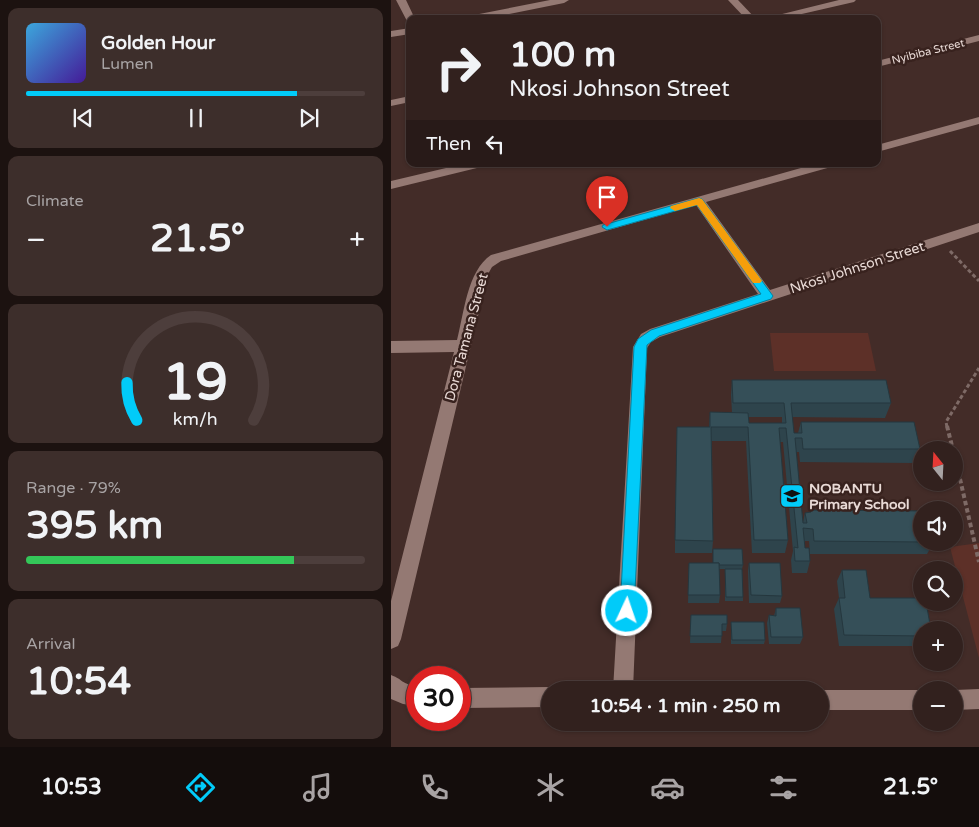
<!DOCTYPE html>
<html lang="en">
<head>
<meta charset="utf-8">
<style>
	:root { --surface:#32211e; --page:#3d2e2b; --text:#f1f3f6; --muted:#a8a3a4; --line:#4d3e3c; --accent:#01cbf9 }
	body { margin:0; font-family:"Varela Round",sans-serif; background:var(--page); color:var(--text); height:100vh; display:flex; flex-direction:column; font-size:19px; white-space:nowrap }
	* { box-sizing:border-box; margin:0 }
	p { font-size:16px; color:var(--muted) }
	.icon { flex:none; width:28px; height:28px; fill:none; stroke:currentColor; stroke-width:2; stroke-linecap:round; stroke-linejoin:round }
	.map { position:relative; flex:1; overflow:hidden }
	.panel { display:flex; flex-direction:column; gap:8px; padding:8px; background:#1c1210; width:391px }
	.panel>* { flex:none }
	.guide { position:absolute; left:15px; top:15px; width:475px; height:152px; border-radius:10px; box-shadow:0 1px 4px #0004,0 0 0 1px var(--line); background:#32211e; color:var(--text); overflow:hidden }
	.needle { width:32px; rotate:342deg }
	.buttons { position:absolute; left:522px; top:441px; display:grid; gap:10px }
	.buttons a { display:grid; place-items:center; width:50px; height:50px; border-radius:50%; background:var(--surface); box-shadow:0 1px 4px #0004,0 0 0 1px var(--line); font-size:25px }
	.speed { position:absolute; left:15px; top:666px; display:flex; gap:10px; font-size:25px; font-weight:700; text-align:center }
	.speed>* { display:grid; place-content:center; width:65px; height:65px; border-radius:50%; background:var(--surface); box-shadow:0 1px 4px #0004,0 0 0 1px var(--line); line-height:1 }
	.speed .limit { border:8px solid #d22; background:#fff; color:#111 }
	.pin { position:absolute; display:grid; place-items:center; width:42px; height:42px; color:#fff; margin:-51px -21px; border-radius:50% 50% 50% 0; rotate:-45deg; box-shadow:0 0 5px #0007 }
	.pin .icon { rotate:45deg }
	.me { position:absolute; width:55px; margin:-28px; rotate:3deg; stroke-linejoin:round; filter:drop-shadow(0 0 4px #0008) }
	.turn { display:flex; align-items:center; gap:18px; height:105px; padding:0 20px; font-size:22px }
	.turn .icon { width:65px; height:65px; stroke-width:2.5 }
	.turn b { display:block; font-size:35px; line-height:42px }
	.then { display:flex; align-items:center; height:48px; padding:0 20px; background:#0003; gap:10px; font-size:19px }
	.big { font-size:38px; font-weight:700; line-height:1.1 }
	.panel .tile { flex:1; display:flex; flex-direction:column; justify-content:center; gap:8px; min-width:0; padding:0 18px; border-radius:10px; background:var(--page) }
	.panel .dial { align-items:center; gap:0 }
	.dial svg { height:130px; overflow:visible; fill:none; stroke:var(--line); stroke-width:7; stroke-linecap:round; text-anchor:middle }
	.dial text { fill:var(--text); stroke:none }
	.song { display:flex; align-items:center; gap:15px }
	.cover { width:60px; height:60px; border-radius:8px; background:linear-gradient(135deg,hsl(200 70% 55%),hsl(260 70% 35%)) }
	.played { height:5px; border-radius:2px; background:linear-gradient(90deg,var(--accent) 80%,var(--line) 80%) }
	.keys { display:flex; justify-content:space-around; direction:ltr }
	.heat { display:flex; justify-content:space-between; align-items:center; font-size:28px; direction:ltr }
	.charge { height:8px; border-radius:4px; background:linear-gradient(90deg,#34c759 79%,var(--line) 0) }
	.trip { position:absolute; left:150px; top:681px; width:288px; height:50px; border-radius:25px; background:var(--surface); box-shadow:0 1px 4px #0004,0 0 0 1px var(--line); font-weight:700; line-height:50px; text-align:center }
	.dock { display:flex; height:80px; justify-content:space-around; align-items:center; background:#140d0c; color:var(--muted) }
	.dock .icon { width:35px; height:35px }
	.dock .selected { color:var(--accent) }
	.dock b { font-size:22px; color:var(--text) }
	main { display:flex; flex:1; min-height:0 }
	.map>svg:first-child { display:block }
	.green { fill:#5d3028 }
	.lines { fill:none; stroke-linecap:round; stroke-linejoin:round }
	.path-far1 { stroke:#7e6a66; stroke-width:3; stroke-dasharray:4 2.5; stroke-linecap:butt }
	.path { stroke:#7e6a66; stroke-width:4; stroke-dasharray:4.5 3; stroke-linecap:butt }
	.street { fill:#947973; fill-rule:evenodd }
	.wall { fill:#2e444c; fill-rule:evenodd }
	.building { fill:#354f58; stroke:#25373e }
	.route { fill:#01cbf9; stroke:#0184a2 }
	.slow { fill:#f59e0b }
	.labels { text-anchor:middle; stroke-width:5; stroke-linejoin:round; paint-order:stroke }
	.far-street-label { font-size:11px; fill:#e9dad6; stroke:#38221e }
	.street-label { font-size:14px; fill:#e9dad6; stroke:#38221e }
	.poi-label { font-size:14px; font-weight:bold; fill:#e9dad6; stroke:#38221e; text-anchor:start }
</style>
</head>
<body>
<main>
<section class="panel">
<div class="tile">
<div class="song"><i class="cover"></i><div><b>Golden Hour</b><p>Lumen</p></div></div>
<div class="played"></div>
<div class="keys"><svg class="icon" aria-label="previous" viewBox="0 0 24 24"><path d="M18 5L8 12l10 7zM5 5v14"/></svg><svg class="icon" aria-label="pause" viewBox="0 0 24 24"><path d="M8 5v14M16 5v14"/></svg><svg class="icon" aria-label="next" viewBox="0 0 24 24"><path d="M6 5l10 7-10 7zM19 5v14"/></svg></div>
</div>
<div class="tile"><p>Climate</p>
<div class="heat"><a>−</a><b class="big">21.5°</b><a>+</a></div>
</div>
<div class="tile dial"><svg viewBox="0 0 100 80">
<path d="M14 69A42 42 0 1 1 86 69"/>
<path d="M14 69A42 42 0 0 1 8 46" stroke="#01cbf9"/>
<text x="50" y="56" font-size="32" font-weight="700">19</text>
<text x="50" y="72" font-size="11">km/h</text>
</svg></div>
<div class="tile"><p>Range · 79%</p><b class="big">395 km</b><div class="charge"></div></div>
<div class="tile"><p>Arrival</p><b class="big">10:54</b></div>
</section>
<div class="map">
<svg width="588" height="747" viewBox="0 0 588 747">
	<rect width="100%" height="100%" fill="#432c28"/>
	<g class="green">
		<path d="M 379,333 L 477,333 L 485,371 L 383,371 Z"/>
		<path d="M 588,543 L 588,658 L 559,547 Z"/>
	</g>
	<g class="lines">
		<g class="path-far1">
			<path d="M 559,251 L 588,281"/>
			<path d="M 556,427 L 555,422 L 588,368"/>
		</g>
		<g class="path">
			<path d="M 556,426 L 562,450"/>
			<path d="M 564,457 L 588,562"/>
		</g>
		<g class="street">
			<path d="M 5,0 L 15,0 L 24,19 L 19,19 L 19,22 L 16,21 Z"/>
			<path d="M 159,0 L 178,0 L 173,3 L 93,19 L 73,19 L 78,16 Z"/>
			<path d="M 337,0 L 347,0 L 365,19 L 355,19 Z"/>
			<path d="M 448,0 L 465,0 L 463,2 L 389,19 L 371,19 Z"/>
			<path d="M 19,28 L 19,34 L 0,37 L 0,31 Z"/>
			<path d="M 588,35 L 588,41 L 486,67 L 486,61 Z"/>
			<path d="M 19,96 L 19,102 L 0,106 L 0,100 Z"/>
			<path d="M 588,117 L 588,124 L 486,152 L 486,145 Z"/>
			<path d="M 72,164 L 92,164 L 90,167 L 0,189 L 0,181 Z"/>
			<path d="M 424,164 L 442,164 L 440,167 L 315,202 L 379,290 L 588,223 L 588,232 L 269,337 L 260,342 L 256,348 L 242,690 L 222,690 L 242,347 L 250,334 L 259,329 L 367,294 L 305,205 L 110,261 L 101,267 L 97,274 L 10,639 L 7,646 L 0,649 L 0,601 L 63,352 L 0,353 L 0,341 L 66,340 C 73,314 76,271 100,255 Z"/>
			<path d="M 0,675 C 13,680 10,684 26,686 L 26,706 L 12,704 L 0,699 Z"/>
			<path d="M 159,687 L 166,690 L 159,690 L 159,707 L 69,708 L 69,688 Z"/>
			<path d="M 588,689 L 588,709 L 564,710 L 564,690 Z"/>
			<rect x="429" y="690" width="102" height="20"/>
		</g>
	</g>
	<g class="wall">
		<path d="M 341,380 L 500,403 L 494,418 L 401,417 L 403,433 L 407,433 L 410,422 L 529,449 L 523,463 L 409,462 L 408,452 L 405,452 L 412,522 L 414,513 L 419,512 L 419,510 L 531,511 L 531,542 L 543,542 L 536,554 L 419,554 L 418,541 L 414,541 L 414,548 L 419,561 L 416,573 L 401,573 L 400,560 L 402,551 L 392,442 L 389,442 L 397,540 L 394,553 L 361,553 L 355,441 L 321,441 L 322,541 L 321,553 L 284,553 L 284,540 L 318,427 L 319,412 L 341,413 L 340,395 ZM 358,417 L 391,417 L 391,423 L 358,423 Z"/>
		<path d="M 322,549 L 352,565 L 351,569 L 352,597 L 352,601 L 334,601 L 334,569 L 328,569 L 329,595 L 328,603 L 297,603 L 298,563 L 322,563 Z"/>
		<path d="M 358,563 L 391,596 L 389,603 L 358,603 L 357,571 Z"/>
		<path d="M 451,570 L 479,598 L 531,630 L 531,646 L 448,646 L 443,609 L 448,598 L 446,581 Z"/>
		<path d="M 385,608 L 412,637 L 409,644 L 378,644 L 376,623 L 378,615 L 383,616 Z"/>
		<path d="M 300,615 L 336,624 L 335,631 L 331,631 L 330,643 L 299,643 Z"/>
		<path d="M 340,622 L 374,640 L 373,644 L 340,644 Z"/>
	</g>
	<g class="building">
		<path d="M 341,380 L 495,380 L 500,403 L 400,403 L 403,433 L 411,433 L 410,422 L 523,422 L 529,449 L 412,449 L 411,438 L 404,438 L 412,523 L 416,523 L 414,513 L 420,512 L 419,510 L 531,511 L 531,542 L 423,541 L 422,529 L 412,528 L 414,548 L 418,548 L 419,561 L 404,561 L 403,547 L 407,548 L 395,428 L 388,428 L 397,540 L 363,540 L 357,427 L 320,427 L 322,541 L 284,540 L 286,427 L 319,427 L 319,412 L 357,413 L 358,423 L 395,423 L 393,403 L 342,403 Z"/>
		<path d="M 322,549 L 351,549 L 352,565 L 328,565 L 328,563 L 322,563 Z"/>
		<path d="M 298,563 L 328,563 L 329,595 L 297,595 Z"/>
		<path d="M 358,563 L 389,563 L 391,596 L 360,595 Z"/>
		<path d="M 334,569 L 351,569 L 352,597 L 335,597 Z"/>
		<path d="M 451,570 L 475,570 L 479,598 L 531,598 L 531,602 L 535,602 L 540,630 L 531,630 L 531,636 L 453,635 L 448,598 L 454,598 Z"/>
		<path d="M 385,608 L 409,608 L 412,637 L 380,637 L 378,615 L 385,616 Z"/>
		<path d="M 300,615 L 336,615 L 336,624 L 331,624 L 331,636 L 299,636 Z"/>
		<path d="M 340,622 L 373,622 L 374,640 L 341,640 Z"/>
	</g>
	<path class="route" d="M 308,198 L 311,199 L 382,296 L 380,299 L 268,336 L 256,345 L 243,611 L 241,616 L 236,618 L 231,616 L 229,611 L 243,347 L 247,339 L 260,330 L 370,294 L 306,205 L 216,230 L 211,227 L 212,225 Z"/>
	<path class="slow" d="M 308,198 L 311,199 L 369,278 L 371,281 L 369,283 L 362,283 L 306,205 L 284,211 L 279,208 L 280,206 Z"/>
	<defs>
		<symbol id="school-square" viewBox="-11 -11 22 22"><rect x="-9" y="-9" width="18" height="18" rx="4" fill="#01cbf9" stroke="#38221e"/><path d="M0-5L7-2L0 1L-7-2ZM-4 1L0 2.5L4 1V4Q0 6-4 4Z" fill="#111"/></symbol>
	</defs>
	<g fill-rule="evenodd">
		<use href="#school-square" x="387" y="482" width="28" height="28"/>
	</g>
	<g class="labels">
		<g class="far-street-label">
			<text transform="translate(537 51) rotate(-14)" y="4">Nyibiba Street</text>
		</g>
		<g class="street-label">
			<text transform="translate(466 267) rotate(-18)" y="5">Nkosi Johnson Street</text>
			<text transform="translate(75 337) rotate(-75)" y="5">Dora Tamana Street</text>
		</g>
		<g class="poi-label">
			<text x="418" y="493">NOBANTU<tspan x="418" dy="16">Primary School</tspan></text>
		</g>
	</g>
</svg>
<div class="buttons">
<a><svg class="needle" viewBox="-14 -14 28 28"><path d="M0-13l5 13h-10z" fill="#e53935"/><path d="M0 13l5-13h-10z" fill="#a8a3a4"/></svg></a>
<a><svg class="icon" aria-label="sound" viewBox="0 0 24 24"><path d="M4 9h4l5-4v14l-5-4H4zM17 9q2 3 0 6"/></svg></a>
<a><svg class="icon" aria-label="search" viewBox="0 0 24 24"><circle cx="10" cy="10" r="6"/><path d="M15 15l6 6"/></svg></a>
<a>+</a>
<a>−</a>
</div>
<div class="speed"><div class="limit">30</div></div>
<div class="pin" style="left:216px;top:227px;background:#d93025"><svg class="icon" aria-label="arrive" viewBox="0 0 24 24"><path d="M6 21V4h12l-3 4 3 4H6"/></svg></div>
<svg class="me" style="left:236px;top:611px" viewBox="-20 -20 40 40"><circle r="17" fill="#01cbf9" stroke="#fff" stroke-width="3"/><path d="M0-11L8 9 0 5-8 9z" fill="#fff"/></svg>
<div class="trip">10:54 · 1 min · 250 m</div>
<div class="guide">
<div class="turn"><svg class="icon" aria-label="right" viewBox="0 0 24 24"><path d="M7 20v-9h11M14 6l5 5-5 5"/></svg><div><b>100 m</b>Nkosi Johnson Street</div></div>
<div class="then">Then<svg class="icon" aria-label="left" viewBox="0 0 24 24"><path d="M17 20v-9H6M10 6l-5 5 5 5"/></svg></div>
</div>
</div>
</main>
<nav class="dock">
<b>10:53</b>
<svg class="icon selected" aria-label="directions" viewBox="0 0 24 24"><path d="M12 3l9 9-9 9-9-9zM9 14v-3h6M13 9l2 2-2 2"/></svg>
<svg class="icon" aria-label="music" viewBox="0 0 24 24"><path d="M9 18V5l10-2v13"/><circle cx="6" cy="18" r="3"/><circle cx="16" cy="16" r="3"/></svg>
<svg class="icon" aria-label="phone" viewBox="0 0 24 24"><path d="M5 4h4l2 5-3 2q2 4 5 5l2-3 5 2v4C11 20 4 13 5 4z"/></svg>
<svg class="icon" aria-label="climate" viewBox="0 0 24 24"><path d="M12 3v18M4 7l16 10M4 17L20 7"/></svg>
<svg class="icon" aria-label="car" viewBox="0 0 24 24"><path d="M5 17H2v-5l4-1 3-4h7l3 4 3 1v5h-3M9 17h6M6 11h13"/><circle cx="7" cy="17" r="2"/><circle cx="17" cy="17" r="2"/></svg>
<svg class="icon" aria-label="filters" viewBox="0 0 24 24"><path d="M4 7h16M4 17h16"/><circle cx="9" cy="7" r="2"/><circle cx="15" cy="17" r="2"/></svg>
<b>21.5°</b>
</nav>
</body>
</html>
